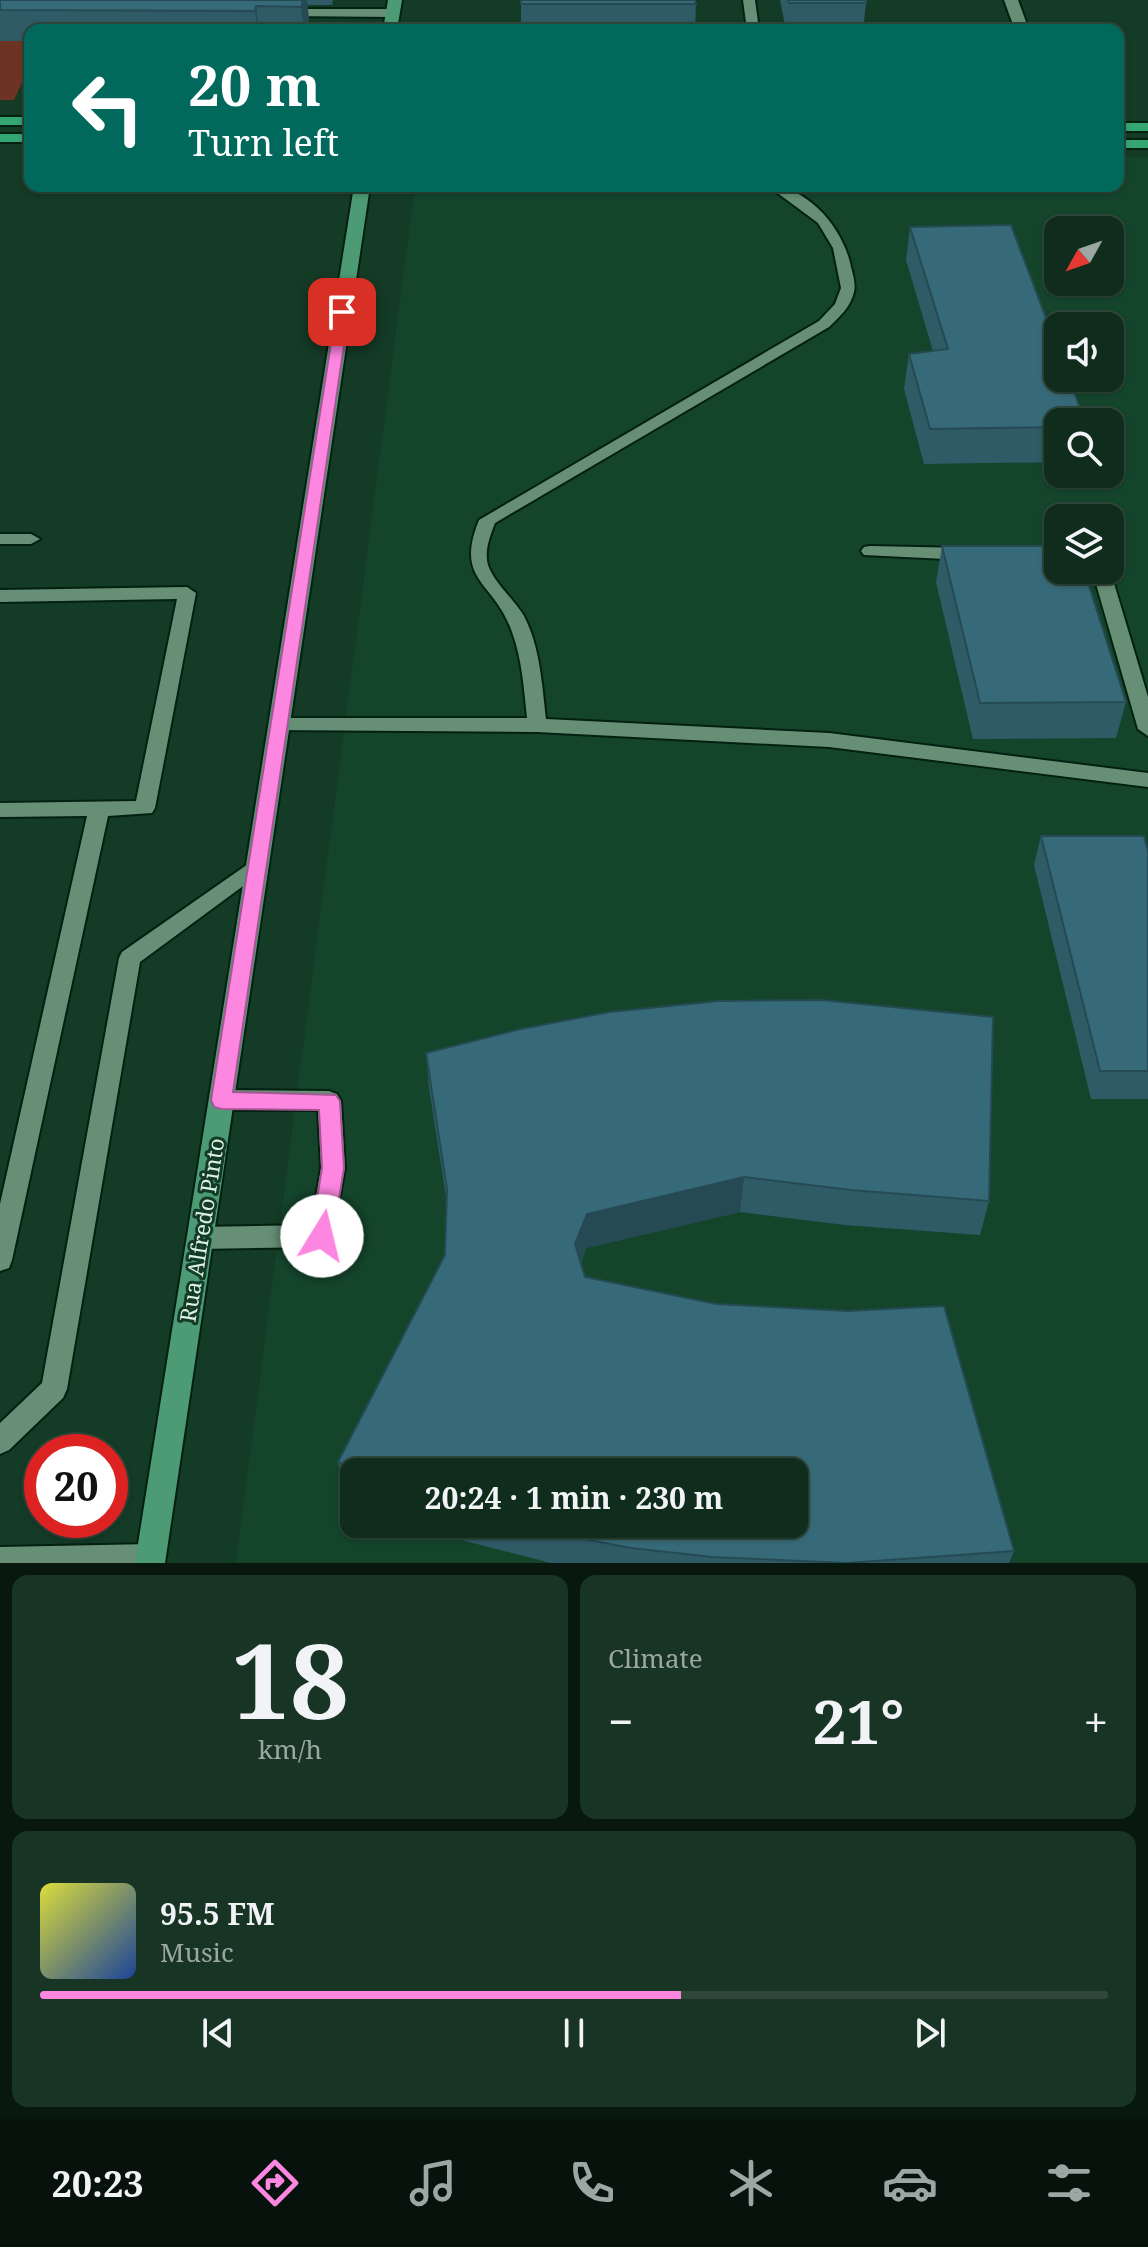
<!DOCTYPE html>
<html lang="en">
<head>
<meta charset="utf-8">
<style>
	:root { --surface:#0f2c1c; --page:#183425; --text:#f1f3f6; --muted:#9ba7a3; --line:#2f483b; --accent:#fd86e1 }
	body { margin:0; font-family:"Noto Serif",serif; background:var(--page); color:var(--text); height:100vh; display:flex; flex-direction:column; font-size:30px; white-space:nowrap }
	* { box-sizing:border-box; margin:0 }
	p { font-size:26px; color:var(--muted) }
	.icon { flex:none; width:44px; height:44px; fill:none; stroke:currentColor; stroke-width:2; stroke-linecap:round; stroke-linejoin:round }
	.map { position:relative; height:1563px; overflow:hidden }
	.panel { display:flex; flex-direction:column; gap:12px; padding:12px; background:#08180f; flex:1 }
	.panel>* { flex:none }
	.banner { position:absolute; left:24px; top:24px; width:1100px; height:168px; border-radius:16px; box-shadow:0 2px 6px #0004,0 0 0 2px var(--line); background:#00695c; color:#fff; overflow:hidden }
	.needle { width:52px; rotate:230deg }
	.fabs { position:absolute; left:1044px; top:216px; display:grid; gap:16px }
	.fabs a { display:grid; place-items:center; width:80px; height:80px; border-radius:16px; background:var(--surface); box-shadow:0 2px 6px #0004,0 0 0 2px var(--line); font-size:40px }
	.speed { position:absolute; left:24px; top:1434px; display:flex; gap:16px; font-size:40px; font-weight:700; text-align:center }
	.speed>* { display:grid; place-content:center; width:104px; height:104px; border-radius:50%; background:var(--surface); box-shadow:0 2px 6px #0004,0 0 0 2px var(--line); line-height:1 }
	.speed .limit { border:12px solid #d22; background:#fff; color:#111 }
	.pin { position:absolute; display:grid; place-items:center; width:68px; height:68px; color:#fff; margin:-34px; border-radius:16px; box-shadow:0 4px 12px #0006 }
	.me { position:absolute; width:88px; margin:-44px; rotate:9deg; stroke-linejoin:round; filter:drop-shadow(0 0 6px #0008) }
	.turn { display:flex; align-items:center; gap:28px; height:168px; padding:0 32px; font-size:36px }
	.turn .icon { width:104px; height:104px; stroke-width:2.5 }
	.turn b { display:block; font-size:56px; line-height:68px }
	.big { font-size:60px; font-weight:700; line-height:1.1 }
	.panel .tile { flex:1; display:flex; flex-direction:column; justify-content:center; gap:12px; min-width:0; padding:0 28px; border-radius:16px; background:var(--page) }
	.panel .dial { align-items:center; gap:0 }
	.dial b { font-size:104px; line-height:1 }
	.song { display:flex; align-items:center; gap:24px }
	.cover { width:96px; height:96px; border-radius:12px; background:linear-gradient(135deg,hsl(60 70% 55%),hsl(220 70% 35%)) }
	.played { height:8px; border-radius:4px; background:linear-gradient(90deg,var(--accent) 60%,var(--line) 60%) }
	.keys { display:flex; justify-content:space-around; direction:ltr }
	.heat { display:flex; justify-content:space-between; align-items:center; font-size:44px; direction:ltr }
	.panel .tiles { flex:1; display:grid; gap:12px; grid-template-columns:1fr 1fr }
	.tile:last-child { grid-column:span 2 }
	.trip { position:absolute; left:340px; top:1458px; width:468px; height:80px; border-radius:16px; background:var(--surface); box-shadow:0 2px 6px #0004,0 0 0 2px var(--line); font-weight:700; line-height:80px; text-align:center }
	.tab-bar { display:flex; height:128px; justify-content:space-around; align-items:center; background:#06120b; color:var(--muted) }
	.tab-bar .icon { width:56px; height:56px }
	.tab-bar .active { color:var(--accent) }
	.tab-bar b { font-size:36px; color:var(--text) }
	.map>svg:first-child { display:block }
	.built { fill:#14452b; fill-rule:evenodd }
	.green { fill:#6e3423 }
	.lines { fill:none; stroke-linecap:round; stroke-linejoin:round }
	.service-casing { stroke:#032011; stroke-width:4 }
	.minor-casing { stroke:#032011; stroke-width:4 }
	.secondary-casing { stroke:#032011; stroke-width:4 }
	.primary-casing { stroke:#032011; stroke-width:4 }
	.service { fill:#678f76; fill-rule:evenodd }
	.minor { fill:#678f76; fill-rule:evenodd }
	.secondary { fill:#4d9b74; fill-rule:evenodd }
	.primary { fill:#33a672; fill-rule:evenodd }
	.wall { fill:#2f5b67 }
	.shaded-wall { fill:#264a54 }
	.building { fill:#376a78; stroke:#264a54; stroke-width:2 }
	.route { fill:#fd86e1; stroke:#a45792; stroke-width:2 }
	.labels { text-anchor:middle; stroke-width:6; stroke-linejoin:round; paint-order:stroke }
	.street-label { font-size:22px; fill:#dcf2e4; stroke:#143b26 }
</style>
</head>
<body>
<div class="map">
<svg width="1148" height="1563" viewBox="0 0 1148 1563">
	<rect width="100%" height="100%" fill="#143b26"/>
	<path class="built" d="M 1118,157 L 1148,157 L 1148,1563 L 236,1563 L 415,186 L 1118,186 ZM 1058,230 L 1110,230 L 1110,282 L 1058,282 ZM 1058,326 L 1110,326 L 1110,378 L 1058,378 ZM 1058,422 L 1110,422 L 1110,474 L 1058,474 ZM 1058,518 L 1110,518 L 1110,570 L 1058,570 ZM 354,1472 L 794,1472 L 794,1524 L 354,1524 Z"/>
	<path class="green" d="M 0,41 L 30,41 L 30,65 L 14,100 L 0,100 Z"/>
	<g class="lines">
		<defs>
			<g id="service">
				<path d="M 743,0 L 755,0 L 759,30 L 747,30 Z"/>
				<path d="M 277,9 L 393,9 L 399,13 L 393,17 L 281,16 L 277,15 Z"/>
				<path d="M 768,186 C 809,186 844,230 851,267 C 853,275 856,284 854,292 C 850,308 840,316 829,327 L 495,523 C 490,536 484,551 488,565 C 494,583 514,599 524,616 C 540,647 542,684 546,719 L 829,733 L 1148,773 L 1148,787 L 829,747 L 537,732 L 272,730 L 269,725 L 272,720 L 279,718 L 527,718 C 524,689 522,659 512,632 C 494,580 454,582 479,520 L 819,321 L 835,304 L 841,288 L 833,248 L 818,223 Z"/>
				<path d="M 0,534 L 31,534 L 40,539 L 31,544 L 0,544 Z"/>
				<path d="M 870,546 L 966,548 L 975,554 L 966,560 L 864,555 L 861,551 L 864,547 Z"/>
				<path d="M 1092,570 L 1110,570 L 1148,697 L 1148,736 L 1138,729 Z"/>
				<path d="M 187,587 L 196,593 L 155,808 L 152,813 L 108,816 L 12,1260 L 9,1268 L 0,1271 L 0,1204 L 87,816 L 0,817 L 0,803 L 136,801 L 177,599 L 0,602 L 0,590 Z"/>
				<path d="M 258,857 L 265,860 L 268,865 L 265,870 L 140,962 L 67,1389 L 63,1398 L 9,1450 L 0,1454 L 0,1423 L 42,1383 L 119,958 L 122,952 Z"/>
				<path d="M 222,1090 L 329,1091 L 337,1094 L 341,1101 L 345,1168 L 331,1244 L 322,1247 L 200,1249 L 191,1246 L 188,1238 L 191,1230 L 200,1227 L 311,1225 L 321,1168 L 318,1110 L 222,1110 L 214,1107 L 210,1100 L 214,1093 Z"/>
			</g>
			<g id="minor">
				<path d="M 1004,0 L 1018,0 L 1029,30 L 1015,30 Z"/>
				<path d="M 151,1544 L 162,1548 L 165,1563 L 0,1563 L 0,1547 Z"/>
			</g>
			<g id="secondary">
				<path d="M 388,0 L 402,0 L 397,30 L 383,30 Z"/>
				<path d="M 354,186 L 370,186 L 165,1563 L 135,1563 Z"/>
			</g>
			<g id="primary">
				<rect x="0" y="117" width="30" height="8"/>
				<rect x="1118" y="123" width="30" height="8"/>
				<rect x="0" y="134" width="30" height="8"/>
				<rect x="1118" y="140" width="30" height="8"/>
			</g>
		</defs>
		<use href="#service" class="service-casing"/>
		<use href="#minor" class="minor-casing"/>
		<use href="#secondary" class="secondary-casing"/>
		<use href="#primary" class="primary-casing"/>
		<use href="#service" class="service"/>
		<use href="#minor" class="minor"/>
		<use href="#secondary" class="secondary"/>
		<use href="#primary" class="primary"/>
	</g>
	<g class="wall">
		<path d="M 0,0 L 333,0 L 332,5 L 307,5 L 309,19 L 306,30 L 30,30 L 30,41 L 0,41 Z"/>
		<path d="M 521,0 L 696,4 L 695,30 L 521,30 Z"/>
		<path d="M 780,0 L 866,0 L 866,3 L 863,30 L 786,30 Z"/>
		<path d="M 910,227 L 1058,422 L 1058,462 L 924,464 L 904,389 L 909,354 L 933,351 L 906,260 Z"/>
		<path d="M 942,546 L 1126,702 L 1116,738 L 973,739 L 936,582 Z"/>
		<path d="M 1041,836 L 1148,851 L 1148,1099 L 1091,1099 L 1034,865 Z"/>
		<path d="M 426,1053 L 989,1201 L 980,1235 L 845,1225 L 740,1212 L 586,1248 L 581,1263 L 585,1277 L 1014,1551 L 1009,1563 L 551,1563 L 426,1531 L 411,1524 L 794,1524 L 794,1472 L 354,1472 L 354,1498 L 344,1493 L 338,1462 L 445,1255 L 447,1203 L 429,1088 Z"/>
	</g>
	<g class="shaded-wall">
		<path d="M 303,0 L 307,0 L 309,19 L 306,30 L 304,30 L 301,7 Z"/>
		<path d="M 256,6 L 259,30 L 258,30 L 255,11 Z"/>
		<path d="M 744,1177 L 740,1212 L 586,1248 L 575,1278 L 575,1244 L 587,1214 Z"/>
	</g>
	<g class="building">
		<path d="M 0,0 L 303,0 L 301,7 L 256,6 L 255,11 L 0,10 Z"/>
		<path d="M 521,0 L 695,0 L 696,4 L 521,4 Z"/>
		<path d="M 788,0 L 866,0 L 866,3 L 789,3 Z"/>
		<path d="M 1011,225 L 1058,350 L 1058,378 L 1069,378 L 1085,422 L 1058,422 L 1058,427 L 930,429 L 909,354 L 948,349 L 910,227 Z"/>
		<path d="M 942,546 L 1058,546 L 1058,570 L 1084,570 L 1126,702 L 980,703 Z"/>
		<path d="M 1041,836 L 1144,836 L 1148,851 L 1148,1071 L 1100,1071 Z"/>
		<path d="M 821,1000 L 993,1017 L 989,1201 L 851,1190 L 744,1177 L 587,1214 L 575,1244 L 585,1277 L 716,1304 L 848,1311 L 944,1306 L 1014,1551 L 847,1563 L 712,1557 L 631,1548 L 552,1533 L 516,1524 L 794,1524 L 794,1472 L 360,1472 L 338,1462 L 445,1255 L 447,1189 L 426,1053 L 521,1029 L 610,1012 L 719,1001 Z"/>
	</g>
	<path class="route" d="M 342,308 L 349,312 L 233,1092 L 336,1095 L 340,1101 L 344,1168 L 333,1236 L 330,1243 L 322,1246 L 314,1243 L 311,1236 L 322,1168 L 319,1110 L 222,1109 L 214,1107 L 211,1100 L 336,312 Z"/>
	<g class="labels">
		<g class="street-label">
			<text transform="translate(202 1230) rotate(-81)" y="8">Rua Alfredo Pinto</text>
		</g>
	</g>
</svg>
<div class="fabs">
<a><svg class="needle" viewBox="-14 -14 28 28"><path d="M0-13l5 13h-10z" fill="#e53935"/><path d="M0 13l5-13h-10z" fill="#9ba7a3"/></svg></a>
<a><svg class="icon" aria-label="sound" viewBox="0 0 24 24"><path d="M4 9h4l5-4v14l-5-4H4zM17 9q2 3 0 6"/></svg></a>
<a><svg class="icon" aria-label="search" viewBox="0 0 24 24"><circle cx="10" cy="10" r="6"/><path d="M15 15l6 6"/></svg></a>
<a><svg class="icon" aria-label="layers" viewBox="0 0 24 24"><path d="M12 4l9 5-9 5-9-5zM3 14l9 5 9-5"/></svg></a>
</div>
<div class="speed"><div class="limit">20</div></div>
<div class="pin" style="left:342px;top:312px;background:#d93025"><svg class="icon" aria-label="arrive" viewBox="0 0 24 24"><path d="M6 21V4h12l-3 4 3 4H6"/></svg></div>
<svg class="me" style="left:322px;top:1236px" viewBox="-20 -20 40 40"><circle r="19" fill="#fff"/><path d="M0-13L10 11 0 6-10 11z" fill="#fd86e1"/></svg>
<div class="trip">20:24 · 1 min · 230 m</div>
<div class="banner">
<div class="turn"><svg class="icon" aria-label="left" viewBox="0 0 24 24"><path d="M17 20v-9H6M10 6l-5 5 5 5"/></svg><div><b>20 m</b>Turn left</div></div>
</div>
</div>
<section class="panel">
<div class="tiles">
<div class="tile dial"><b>18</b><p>km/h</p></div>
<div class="tile"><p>Climate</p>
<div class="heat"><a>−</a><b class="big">21°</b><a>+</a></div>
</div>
<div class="tile">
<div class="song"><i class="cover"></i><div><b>95.5 FM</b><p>Music</p></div></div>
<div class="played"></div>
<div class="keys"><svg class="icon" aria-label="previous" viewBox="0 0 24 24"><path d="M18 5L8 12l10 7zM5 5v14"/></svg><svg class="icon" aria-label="pause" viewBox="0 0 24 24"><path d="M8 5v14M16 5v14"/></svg><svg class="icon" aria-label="next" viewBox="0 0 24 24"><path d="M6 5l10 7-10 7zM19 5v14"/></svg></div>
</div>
</div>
</section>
<nav class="tab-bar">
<b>20:23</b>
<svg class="icon active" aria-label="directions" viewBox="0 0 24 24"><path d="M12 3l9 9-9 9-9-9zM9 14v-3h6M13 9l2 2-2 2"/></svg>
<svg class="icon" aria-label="music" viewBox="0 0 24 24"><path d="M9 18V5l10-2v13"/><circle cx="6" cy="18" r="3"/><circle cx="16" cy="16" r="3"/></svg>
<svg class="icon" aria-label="phone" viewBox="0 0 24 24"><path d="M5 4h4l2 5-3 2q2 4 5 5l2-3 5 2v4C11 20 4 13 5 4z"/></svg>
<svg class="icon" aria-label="climate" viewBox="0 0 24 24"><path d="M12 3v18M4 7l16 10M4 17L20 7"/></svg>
<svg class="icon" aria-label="car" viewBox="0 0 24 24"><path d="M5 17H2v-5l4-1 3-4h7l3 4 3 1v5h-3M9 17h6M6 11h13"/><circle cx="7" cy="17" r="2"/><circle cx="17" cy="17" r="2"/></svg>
<svg class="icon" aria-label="filters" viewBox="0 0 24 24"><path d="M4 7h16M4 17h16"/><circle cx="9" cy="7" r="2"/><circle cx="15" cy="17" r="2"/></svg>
</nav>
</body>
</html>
